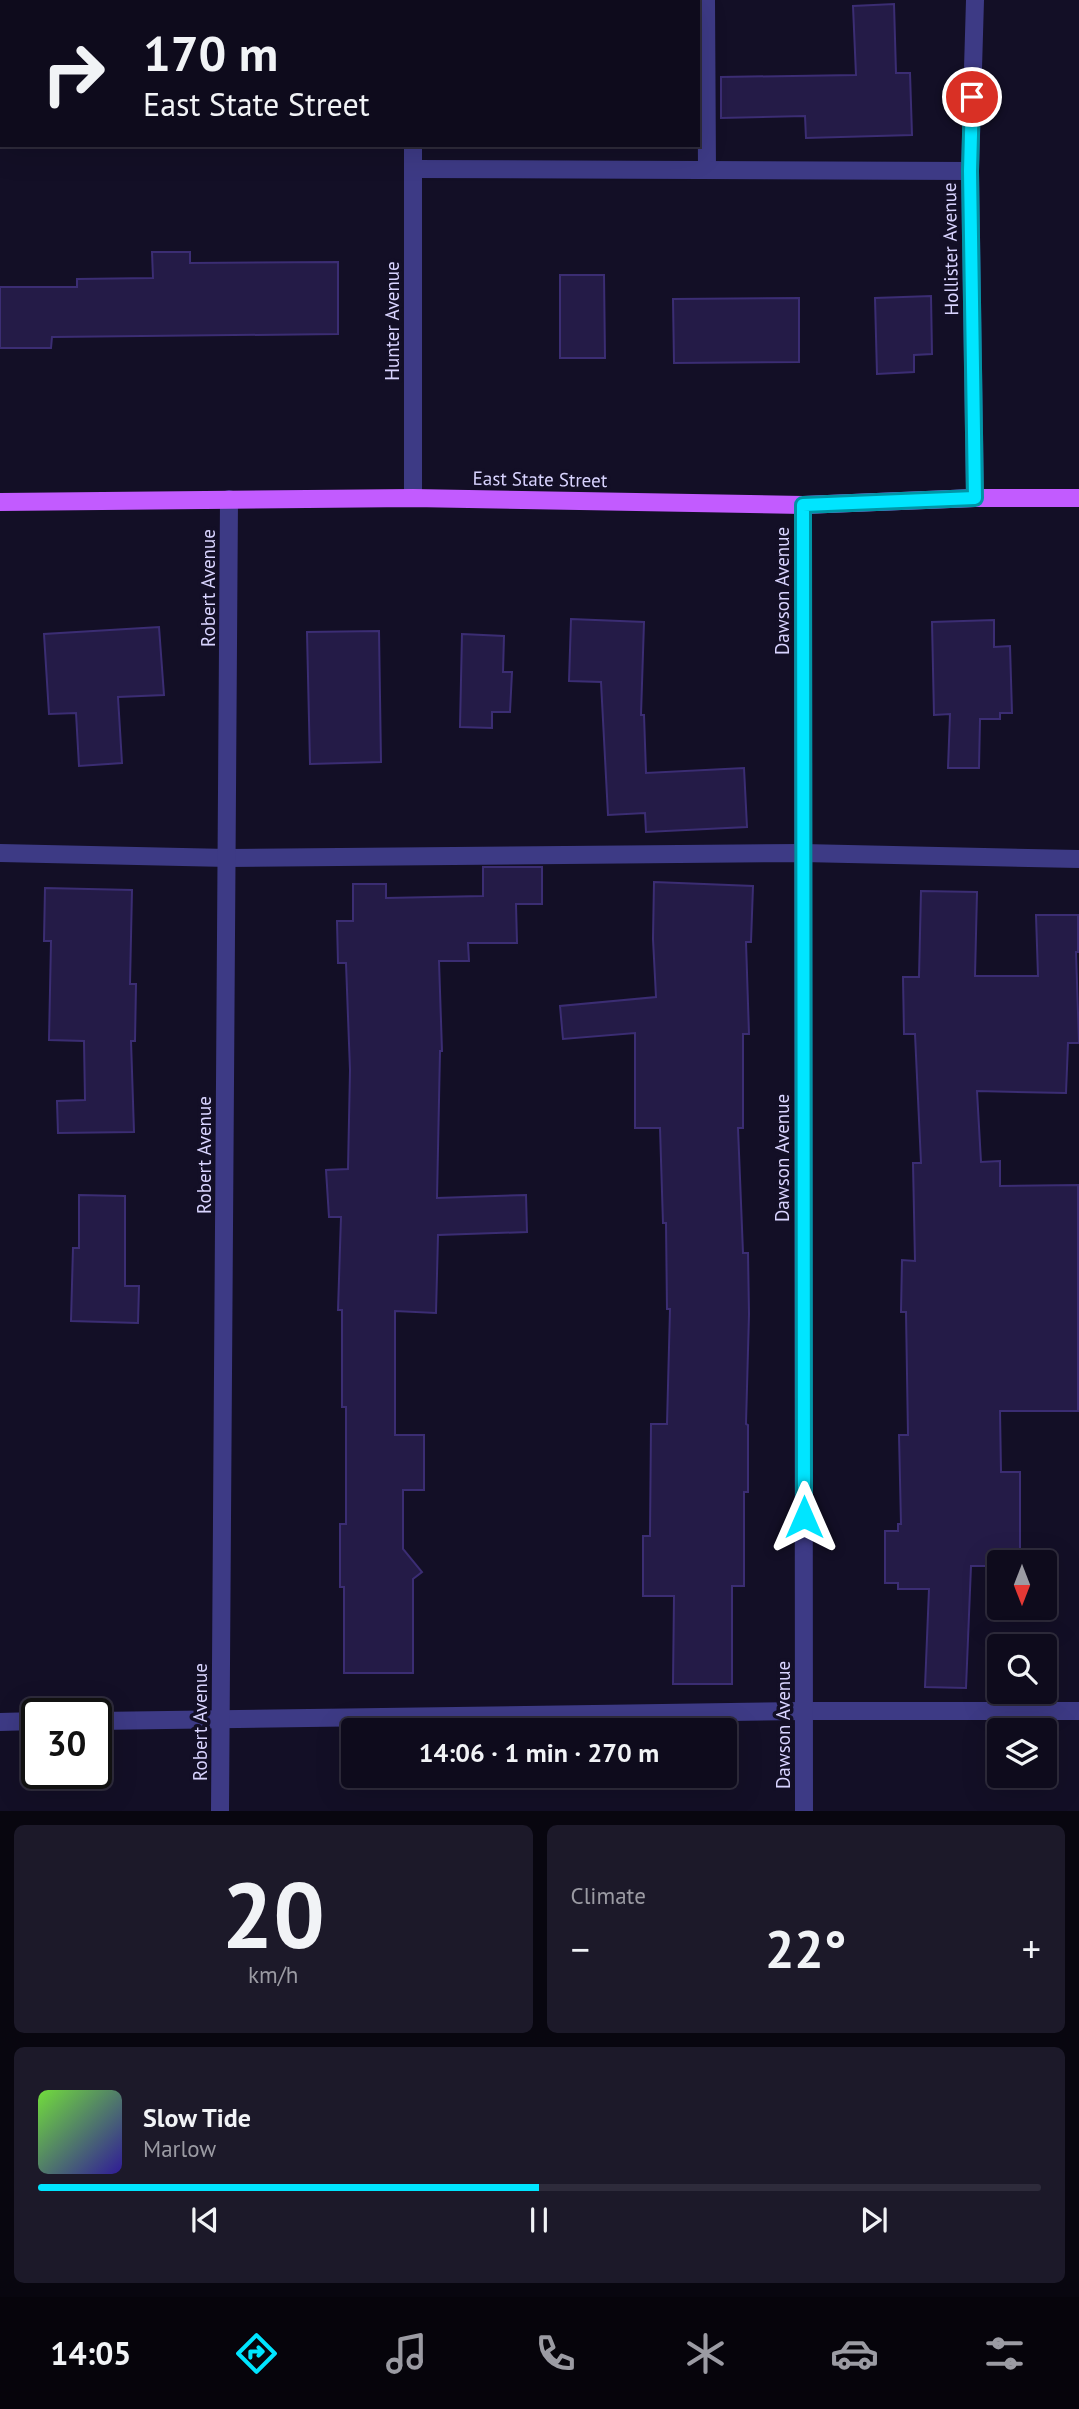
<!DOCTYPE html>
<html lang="en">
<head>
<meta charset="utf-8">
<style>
	:root { --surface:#0e0b1c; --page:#1c1929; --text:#f1f3f6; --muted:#9b9ba3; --line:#2e2b3b; --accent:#00e5ff }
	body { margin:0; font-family:"PT Sans",sans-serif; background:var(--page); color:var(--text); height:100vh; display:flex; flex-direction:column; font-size:26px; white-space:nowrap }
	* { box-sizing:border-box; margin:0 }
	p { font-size:23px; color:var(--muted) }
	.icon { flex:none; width:38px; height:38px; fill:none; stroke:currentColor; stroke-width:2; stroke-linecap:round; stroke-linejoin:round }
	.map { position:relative; height:1811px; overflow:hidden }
	.side { display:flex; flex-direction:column; gap:14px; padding:14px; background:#08060f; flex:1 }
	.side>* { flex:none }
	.guide { position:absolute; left:0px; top:0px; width:700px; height:147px; box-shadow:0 7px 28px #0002,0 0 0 2px var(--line); background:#0e0b1c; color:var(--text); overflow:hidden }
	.needle { width:46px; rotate:180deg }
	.tools { position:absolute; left:987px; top:1550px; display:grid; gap:14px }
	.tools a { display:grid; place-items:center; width:70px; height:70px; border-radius:7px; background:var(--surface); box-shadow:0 7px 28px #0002,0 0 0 2px var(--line); font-size:35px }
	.speed { position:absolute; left:21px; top:1698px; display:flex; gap:14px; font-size:35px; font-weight:700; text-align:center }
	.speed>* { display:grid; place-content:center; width:91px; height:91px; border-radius:50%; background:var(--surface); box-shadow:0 7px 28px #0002,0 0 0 2px var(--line); line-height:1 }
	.speed .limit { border:4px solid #111; border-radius:10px; background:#fff; color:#111 }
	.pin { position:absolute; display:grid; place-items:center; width:60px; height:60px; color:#fff; margin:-30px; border:4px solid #fff; border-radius:50%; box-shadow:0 2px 7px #0007 }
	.me { position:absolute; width:77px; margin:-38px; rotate:0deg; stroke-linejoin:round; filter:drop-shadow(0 0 5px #0008) }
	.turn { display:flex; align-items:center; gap:24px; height:147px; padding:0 28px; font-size:32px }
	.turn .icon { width:91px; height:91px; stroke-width:2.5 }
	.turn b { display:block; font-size:49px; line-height:60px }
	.big { font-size:52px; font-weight:800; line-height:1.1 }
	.side .widget { flex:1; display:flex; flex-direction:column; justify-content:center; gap:10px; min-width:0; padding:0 24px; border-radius:10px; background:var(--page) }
	.side .dial { align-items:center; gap:0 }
	.dial b { font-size:91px; line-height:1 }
	.song { display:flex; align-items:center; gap:21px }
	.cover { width:84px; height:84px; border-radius:10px; background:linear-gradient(135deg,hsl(100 70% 55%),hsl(250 70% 35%)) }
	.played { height:7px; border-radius:4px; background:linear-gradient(90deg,var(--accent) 50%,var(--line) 50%) }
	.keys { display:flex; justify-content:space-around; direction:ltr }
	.heat { display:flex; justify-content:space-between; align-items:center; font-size:38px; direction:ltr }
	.side .tiles { flex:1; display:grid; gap:14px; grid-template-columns:1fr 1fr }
	.widget:last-child { grid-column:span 2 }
	.trip { position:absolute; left:341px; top:1718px; width:396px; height:70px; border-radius:7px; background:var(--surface); box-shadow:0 7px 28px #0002,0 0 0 2px var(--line); font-weight:800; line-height:70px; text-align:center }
	.tab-bar { display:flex; height:112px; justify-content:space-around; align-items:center; background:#06040b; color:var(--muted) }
	.tab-bar .icon { width:49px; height:49px }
	.tab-bar .selected { color:var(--accent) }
	.tab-bar b { font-size:32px; color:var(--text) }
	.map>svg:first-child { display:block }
	.building { fill:#241b47; stroke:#3b2d73; stroke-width:2 }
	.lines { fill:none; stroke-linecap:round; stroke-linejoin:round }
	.lane { stroke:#3d3a85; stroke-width:18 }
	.street { stroke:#3d3a85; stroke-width:18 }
	.primary { stroke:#c25bff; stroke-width:18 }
	.route-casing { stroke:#0095a6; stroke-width:18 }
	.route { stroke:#00e5ff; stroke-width:12 }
	.labels { text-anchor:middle; stroke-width:7; stroke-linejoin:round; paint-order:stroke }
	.street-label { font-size:19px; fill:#d9d4ff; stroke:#130f26 }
</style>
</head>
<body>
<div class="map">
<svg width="1079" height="1811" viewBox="0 0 1079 1811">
	<rect width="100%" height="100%" fill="#130f26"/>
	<g class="building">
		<path d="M 894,4 L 896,73 L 910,73 L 912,135 L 806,138 L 805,116 L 721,118 L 721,77 L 856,75 L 853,6 Z"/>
		<path d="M 152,252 L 190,252 L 190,263 L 338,262 L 338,334 L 52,337 L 51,348 L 0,348 L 0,287 L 77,287 L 77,279 L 153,278 Z"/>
		<path d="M 560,275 L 604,275 L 605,358 L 560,358 Z"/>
		<path d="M 931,296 L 932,354 L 914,355 L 914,372 L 877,374 L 875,298 Z"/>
		<path d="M 799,298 L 799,362 L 674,363 L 673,299 Z"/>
		<path d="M 571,619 L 644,622 L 641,715 L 644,715 L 646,773 L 744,768 L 747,827 L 646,832 L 645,813 L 608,815 L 601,682 L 569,681 Z"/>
		<path d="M 994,620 L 994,647 L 1010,646 L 1012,713 L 1000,713 L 1000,719 L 980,719 L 979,768 L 948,768 L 950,714 L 934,715 L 932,622 Z"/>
		<path d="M 159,627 L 164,695 L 118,697 L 122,763 L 79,766 L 76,713 L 49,714 L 44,634 Z"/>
		<path d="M 379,631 L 381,762 L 310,764 L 307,632 Z"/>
		<path d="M 462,634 L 504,636 L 503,672 L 512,672 L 510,712 L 492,712 L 492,728 L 460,727 Z"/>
		<path d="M 483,867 L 542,867 L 542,904 L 516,904 L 517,943 L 468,943 L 469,961 L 439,961 L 442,1051 L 440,1051 L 437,1198 L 526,1195 L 527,1232 L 438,1235 L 436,1313 L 395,1311 L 395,1435 L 424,1435 L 424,1490 L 403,1490 L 403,1549 L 422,1572 L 413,1579 L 413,1673 L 344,1673 L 344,1587 L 340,1587 L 340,1524 L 346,1524 L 346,1407 L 342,1407 L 342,1310 L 338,1310 L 341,1217 L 329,1217 L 326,1170 L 348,1169 L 350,1070 L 346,963 L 338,963 L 337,921 L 353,921 L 353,884 L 386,884 L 386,898 L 483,896 Z"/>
		<path d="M 654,882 L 753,886 L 751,942 L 746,942 L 749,1034 L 743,1034 L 743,1128 L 738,1128 L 743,1253 L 748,1253 L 749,1314 L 746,1424 L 748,1425 L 748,1492 L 744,1492 L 744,1586 L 732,1586 L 732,1684 L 673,1684 L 674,1596 L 643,1596 L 643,1536 L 650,1536 L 651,1424 L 667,1424 L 670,1309 L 667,1309 L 666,1223 L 663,1223 L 660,1128 L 635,1128 L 635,1033 L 563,1039 L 560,1006 L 656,997 L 653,939 Z"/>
		<path d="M 45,888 L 132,890 L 130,984 L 136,984 L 135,1041 L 131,1041 L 134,1132 L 58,1133 L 57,1101 L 85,1100 L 84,1041 L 49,1040 L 51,941 L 44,941 Z"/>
		<path d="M 921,891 L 977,892 L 975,976 L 1038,976 L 1036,915 L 1078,915 L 1078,952 L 1076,952 L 1079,1043 L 1068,1043 L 1066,1093 L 977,1091 L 981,1162 L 1000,1161 L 1000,1186 L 1078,1185 L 1078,1411 L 1000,1411 L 1001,1472 L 1020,1472 L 1020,1563 L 999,1563 L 999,1566 L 971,1566 L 966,1688 L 925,1687 L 929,1589 L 898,1589 L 898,1583 L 885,1583 L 885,1531 L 898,1531 L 898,1524 L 901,1524 L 899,1435 L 908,1435 L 906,1312 L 901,1312 L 902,1260 L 915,1261 L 913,1163 L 921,1163 L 915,1034 L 904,1034 L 903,977 L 919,977 Z"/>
		<path d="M 79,1195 L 125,1196 L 125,1286 L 139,1286 L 138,1323 L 71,1321 L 73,1248 L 79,1248 Z"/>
	</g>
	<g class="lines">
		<g class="lane">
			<path d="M 706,0 L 707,170"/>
			<path d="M 413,169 L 970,171"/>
			<path d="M 0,853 L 228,858 L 803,853 L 1079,859"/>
			<path d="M 96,1721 L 804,1711 L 1079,1711"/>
			<path d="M 0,1722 L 37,1721"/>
		</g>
		<g class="street">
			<path d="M 413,2 L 413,0"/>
			<path d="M 413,145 L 413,498"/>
			<path d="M 975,498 L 970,171 L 975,0"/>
			<path d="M 803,505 L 804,1811"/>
			<path d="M 220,1811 L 229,499"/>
		</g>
		<path class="primary" d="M 0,502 L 413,498 L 803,505 L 975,498 L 1079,498"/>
	</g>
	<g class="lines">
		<defs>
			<path id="route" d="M 804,1517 L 803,505 L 975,498 L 970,171 L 972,97"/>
		</defs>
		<use href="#route" class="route-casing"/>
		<use href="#route" class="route"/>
	</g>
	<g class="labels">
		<g class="street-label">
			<text transform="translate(950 249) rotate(-91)" y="7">Hollister Avenue</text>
			<text transform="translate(392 321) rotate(-90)" y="7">Hunter Avenue</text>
			<text transform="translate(540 479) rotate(1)" y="7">East State Street</text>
			<text transform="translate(208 588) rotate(-90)" y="7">Robert Avenue</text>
			<text transform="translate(782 591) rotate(-90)" y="7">Dawson Avenue</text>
			<text transform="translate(204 1155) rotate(-90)" y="7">Robert Avenue</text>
			<text transform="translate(782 1158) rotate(-90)" y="7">Dawson Avenue</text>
			<text transform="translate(200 1722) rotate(-90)" y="7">Robert Avenue</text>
			<text transform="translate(783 1725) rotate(-90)" y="7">Dawson Avenue</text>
		</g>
	</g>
</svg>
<div class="tools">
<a><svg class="needle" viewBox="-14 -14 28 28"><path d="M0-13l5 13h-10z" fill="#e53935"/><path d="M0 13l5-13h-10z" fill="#9b9ba3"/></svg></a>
<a><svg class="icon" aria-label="search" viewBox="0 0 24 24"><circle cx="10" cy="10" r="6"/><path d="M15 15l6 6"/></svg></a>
<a><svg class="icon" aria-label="layers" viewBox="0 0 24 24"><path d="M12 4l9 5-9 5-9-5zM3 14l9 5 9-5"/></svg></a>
</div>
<div class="speed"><div class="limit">30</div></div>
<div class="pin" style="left:972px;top:97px;background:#d93025"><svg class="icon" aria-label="arrive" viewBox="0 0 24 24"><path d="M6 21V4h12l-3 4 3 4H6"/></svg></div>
<svg class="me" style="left:804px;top:1517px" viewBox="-20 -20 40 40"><path d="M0-17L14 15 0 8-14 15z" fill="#00e5ff" stroke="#fff" stroke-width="4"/></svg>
<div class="trip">14:06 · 1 min · 270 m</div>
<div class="guide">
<div class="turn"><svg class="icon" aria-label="right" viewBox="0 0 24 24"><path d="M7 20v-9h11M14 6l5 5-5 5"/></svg><div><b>170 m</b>East State Street</div></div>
</div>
</div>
<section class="side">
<div class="tiles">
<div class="widget dial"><b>20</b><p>km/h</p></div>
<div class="widget"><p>Climate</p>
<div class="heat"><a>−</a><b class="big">22°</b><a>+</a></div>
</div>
<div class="widget">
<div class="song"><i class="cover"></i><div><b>Slow Tide</b><p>Marlow</p></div></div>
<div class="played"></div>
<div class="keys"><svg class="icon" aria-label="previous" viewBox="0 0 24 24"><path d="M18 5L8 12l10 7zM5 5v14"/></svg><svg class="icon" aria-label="pause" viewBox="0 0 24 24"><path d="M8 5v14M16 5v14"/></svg><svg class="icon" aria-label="next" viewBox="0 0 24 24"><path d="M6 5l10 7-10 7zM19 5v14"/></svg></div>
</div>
</div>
</section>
<nav class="tab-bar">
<b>14:05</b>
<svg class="icon selected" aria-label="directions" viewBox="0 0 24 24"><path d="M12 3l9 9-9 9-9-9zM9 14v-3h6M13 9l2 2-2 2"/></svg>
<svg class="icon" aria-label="music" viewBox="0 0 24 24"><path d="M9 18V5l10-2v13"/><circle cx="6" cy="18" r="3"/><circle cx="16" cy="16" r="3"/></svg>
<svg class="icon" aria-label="phone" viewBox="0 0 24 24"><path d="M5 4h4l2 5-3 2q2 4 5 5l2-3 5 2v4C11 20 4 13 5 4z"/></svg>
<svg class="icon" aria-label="climate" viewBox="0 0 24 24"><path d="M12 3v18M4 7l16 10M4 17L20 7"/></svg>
<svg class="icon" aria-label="car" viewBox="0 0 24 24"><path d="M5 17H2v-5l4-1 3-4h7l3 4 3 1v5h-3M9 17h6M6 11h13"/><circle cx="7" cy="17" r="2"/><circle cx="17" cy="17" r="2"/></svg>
<svg class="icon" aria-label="filters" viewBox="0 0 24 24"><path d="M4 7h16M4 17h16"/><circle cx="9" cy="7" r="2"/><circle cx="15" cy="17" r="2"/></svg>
</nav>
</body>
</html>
